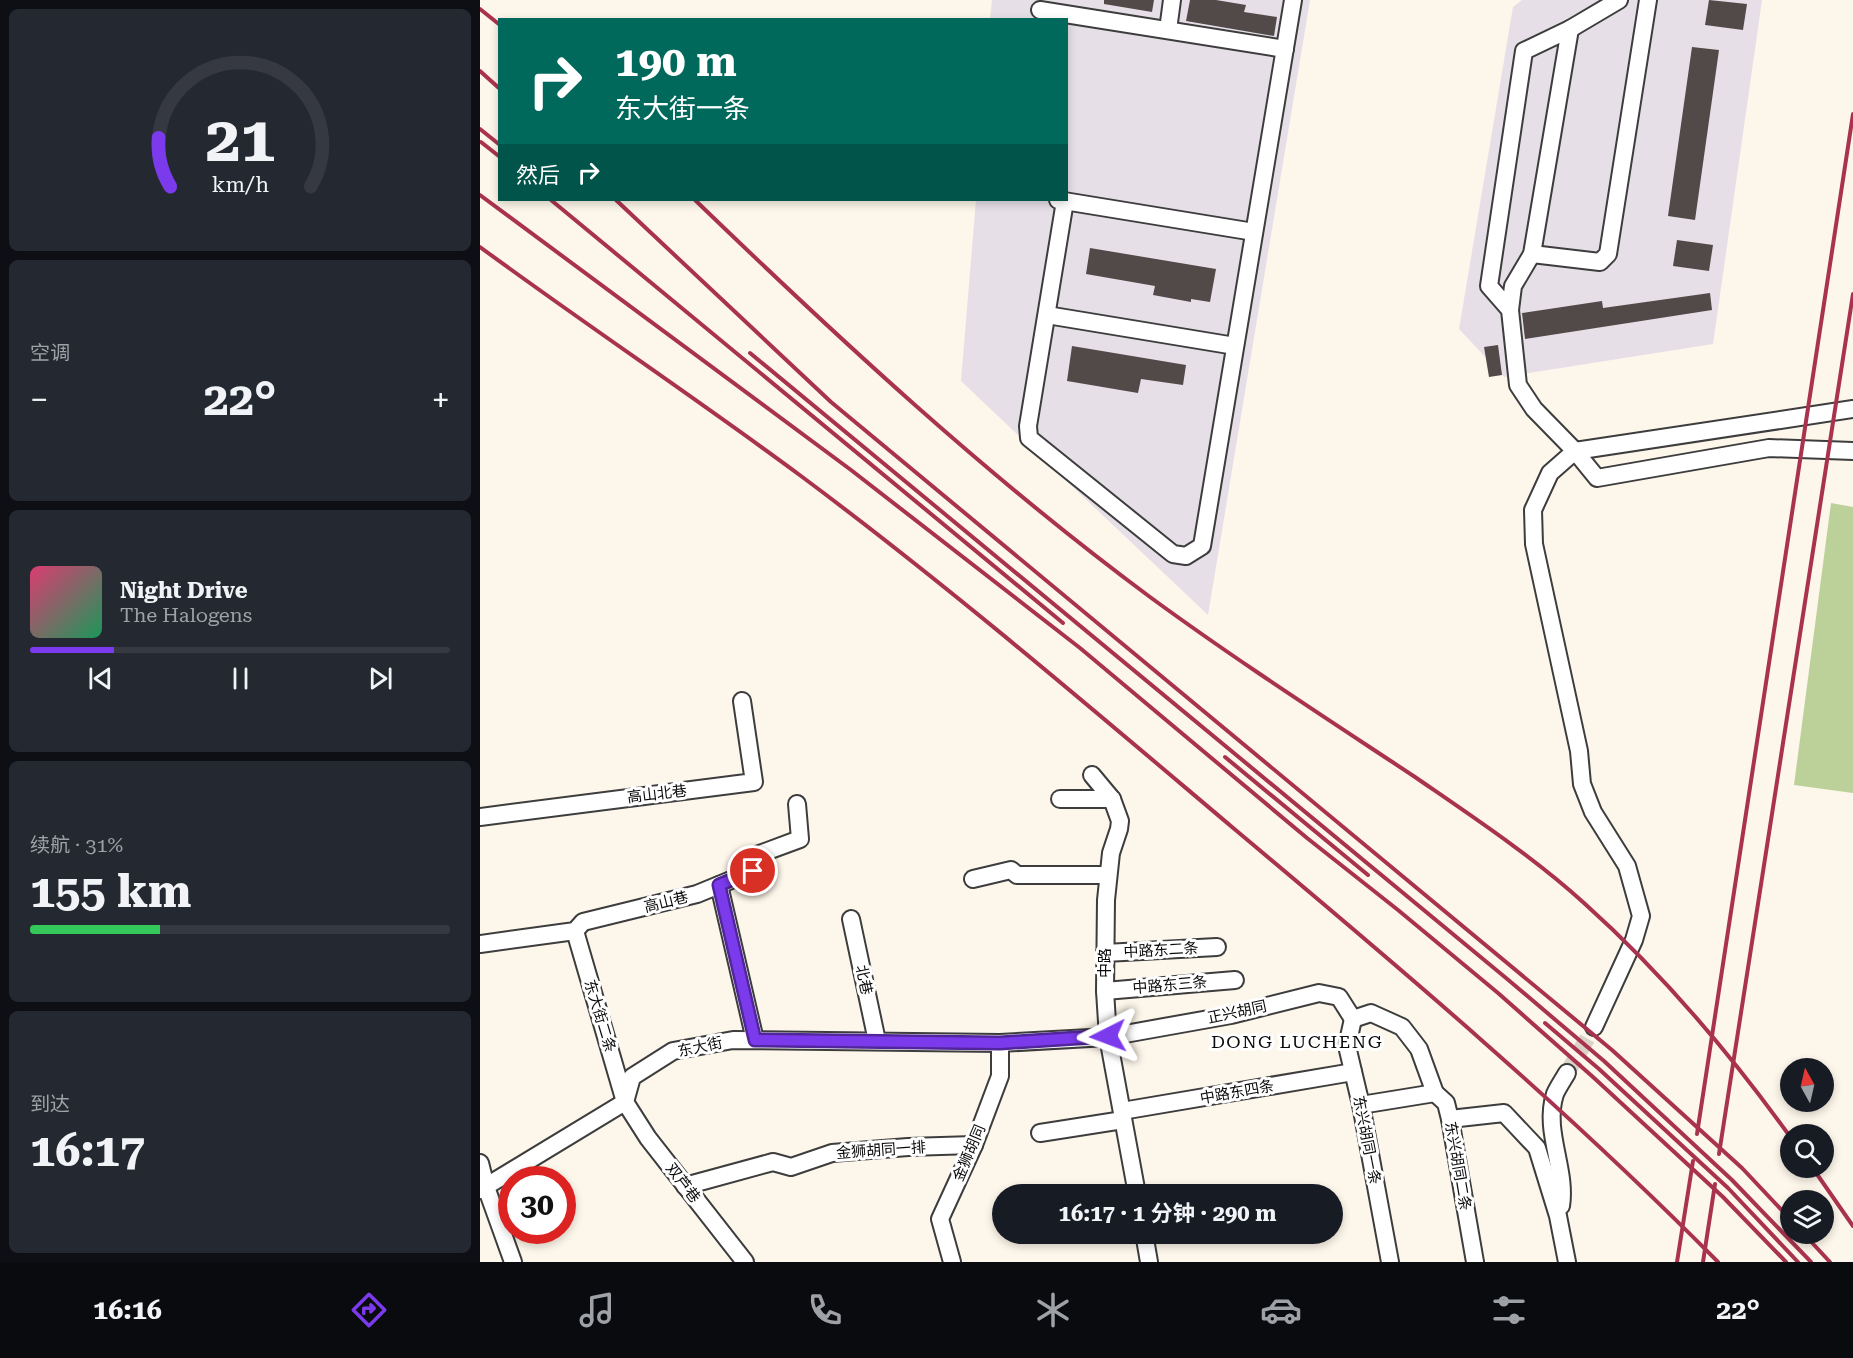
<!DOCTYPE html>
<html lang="zh">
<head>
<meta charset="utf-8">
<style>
	:root { --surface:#171b24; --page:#242831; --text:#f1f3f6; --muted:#9ea1a6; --line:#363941; --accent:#7c3aed }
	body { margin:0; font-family:"Roboto Serif","Noto Sans SC",serif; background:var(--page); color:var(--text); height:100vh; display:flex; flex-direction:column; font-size:22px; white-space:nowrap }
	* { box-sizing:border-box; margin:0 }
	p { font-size:20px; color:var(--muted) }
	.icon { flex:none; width:33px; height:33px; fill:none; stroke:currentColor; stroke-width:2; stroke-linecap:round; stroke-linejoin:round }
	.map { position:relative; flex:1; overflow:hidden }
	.drawer { display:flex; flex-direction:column; gap:9px; padding:9px; background:#0d0f14; width:480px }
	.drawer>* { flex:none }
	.banner { position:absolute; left:18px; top:18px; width:570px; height:183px; border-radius:0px; box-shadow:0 3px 9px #0003; background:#00695c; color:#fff; overflow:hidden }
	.needle { width:39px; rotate:352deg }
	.controls { position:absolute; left:1300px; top:1058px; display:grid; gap:12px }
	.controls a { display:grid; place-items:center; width:54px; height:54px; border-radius:50%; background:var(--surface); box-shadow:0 3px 9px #0003; font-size:30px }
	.speed { position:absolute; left:18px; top:1166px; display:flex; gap:12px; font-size:30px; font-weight:700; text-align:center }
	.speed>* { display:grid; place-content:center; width:78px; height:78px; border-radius:50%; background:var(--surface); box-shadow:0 3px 9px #0003; line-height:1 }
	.speed .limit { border:9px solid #d22; background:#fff; color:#111 }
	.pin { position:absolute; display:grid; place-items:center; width:51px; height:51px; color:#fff; margin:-26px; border:3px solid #fff; border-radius:50%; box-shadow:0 2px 6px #0007 }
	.me { position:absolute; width:66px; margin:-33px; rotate:267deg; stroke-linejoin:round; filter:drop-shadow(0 0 4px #0008) }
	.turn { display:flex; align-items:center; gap:21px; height:126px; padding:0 18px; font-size:27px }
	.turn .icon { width:78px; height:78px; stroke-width:2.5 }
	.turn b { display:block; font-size:42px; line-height:51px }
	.then { display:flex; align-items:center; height:57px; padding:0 18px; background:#0003; gap:12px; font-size:22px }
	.big { font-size:45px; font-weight:700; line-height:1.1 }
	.drawer .widget { flex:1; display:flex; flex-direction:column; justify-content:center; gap:9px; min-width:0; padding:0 21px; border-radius:9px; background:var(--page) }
	.drawer .dial { align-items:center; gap:0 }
	.dial svg { height:156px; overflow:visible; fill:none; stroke:var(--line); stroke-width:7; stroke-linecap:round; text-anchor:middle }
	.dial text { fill:var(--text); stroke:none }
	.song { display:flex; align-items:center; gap:18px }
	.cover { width:72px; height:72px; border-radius:9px; background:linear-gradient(135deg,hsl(340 70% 55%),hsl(150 70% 35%)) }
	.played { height:6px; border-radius:3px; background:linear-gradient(90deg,var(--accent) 20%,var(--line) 20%) }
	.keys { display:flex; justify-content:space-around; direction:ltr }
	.heat { display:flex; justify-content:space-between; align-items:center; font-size:33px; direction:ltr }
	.charge { height:9px; border-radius:4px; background:linear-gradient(90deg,#34c759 31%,var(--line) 0) }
	.trip { position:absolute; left:512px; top:1184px; width:351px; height:60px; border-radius:30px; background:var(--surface); box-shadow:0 3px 9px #0003; font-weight:700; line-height:60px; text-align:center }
	.tab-bar { display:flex; height:96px; justify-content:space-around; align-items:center; background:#090b0e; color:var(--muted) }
	.tab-bar .icon { width:42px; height:42px }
	.tab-bar .current { color:var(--accent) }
	.tab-bar b { font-size:27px; color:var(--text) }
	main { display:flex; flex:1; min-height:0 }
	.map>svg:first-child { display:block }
	.industrial { fill:#e6dfe8 }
	.forest { fill:#bcd199 }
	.building { fill:#514a48 }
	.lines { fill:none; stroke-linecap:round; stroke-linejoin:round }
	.minor-tunnel { stroke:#d9d3c8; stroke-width:16; stroke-dasharray:16 8; stroke-linecap:butt }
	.minor-casing { stroke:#3d3d3d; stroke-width:20 }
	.minor { stroke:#fff; stroke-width:16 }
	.rail { stroke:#a9334e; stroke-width:4 }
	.route-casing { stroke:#51269a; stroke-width:15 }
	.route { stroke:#7c3aed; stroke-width:10 }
	.labels { text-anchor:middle; stroke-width:6; stroke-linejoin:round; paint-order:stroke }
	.street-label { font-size:15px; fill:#0a0a0a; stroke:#fff }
	.quarter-label { font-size:18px; letter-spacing:1.5px; fill:#0a0a0a; stroke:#fff }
</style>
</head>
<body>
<main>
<section class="drawer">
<div class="widget dial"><svg viewBox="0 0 100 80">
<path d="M14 69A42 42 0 1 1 86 69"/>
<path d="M14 69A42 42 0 0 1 8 44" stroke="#7c3aed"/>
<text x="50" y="56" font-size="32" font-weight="700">21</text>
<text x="50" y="72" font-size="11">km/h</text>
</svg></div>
<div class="widget"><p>空调</p>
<div class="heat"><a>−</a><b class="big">22°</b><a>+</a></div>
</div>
<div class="widget">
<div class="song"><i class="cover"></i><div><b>Night Drive</b><p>The Halogens</p></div></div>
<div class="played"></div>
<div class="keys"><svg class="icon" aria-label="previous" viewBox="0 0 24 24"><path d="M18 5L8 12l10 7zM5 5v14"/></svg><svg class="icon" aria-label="pause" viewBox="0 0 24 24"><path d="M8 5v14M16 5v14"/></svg><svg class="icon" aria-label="next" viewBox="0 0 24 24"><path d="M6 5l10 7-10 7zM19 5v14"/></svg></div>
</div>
<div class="widget"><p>续航 · 31%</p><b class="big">155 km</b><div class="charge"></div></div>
<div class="widget"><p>到达</p><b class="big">16:17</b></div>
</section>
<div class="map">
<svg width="1373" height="1262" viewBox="0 0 1373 1262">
	<rect width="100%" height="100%" fill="#fdf6ea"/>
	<g class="industrial">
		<path d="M 512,0 L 830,0 L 728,615 L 481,381 L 496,200 L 586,200 L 586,20 L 510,19 Z"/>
		<path d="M 1042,0 L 1282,0 L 1233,344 L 1024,377 L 979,329 L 1033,7 Z"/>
	</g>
	<path class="forest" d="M 1351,503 L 1373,507 L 1373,793 L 1314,785 Z"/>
	<g class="building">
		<path d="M 624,0 L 674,0 L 672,12 L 624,4 Z"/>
		<path d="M 710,0 L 736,0 L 766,5 L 764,12 L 797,17 L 794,36 L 706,21 Z"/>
		<path d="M 1229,0 L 1267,4 L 1263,30 L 1225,25 Z"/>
		<path d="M 1212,47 L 1239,50 L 1215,220 L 1188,216 Z"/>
		<path d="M 1197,240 L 1233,245 L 1229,271 L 1193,266 Z"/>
		<path d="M 610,248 L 736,269 L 730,302 L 711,299 L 711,302 L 673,295 L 675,286 L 606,274 Z"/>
		<path d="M 1230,293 L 1232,310 L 1045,339 L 1042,313 L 1122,301 L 1123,308 Z"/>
		<path d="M 1018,345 L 1022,375 L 1009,377 L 1004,347 Z"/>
		<path d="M 592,346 L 706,365 L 703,385 L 661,379 L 658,393 L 587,381 Z"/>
	</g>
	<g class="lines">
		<path class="minor-tunnel" d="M 1087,1073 L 1114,1027"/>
		<defs>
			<g id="minor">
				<path d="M 560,10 L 805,49"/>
				<path d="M 1090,29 L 1139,0"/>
				<path d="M 688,30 L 692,0"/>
				<path d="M 578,200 L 774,232"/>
				<path d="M 585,201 L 548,426 L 549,438 L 693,554 L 706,556 L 722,546 L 813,0"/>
				<path d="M 1052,254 L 1120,262 L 1128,254 L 1168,0"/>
				<path d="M 1030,310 L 1033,286 L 1052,254 L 1090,29 L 1044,51 L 1009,286 L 1030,310 L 1038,385 L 1054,409 L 1095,451 L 1117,478 L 1289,448 L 1373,451"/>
				<path d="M 567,315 L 755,346"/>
				<path d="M 612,775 L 632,799 L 640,821 L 639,829 L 631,853 L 626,900 L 625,991 L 628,1037 L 657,1194"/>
				<path d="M 580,799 L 632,799"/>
				<path d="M 0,817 L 274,782 L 262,701"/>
				<path d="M 493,879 L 531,870 L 537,875 L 628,875"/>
				<path d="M 239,885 L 275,1040"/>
				<path d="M 371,919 L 397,1041"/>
				<path d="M 95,931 L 145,1102 L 168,1138 L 265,1262"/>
				<path d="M 0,944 L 95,931 L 103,922 L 217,894 L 273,871 L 274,856 L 320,839 L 317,804"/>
				<path d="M 625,953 L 737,947"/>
				<path d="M 625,991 L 755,980"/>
				<path d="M 873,1019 L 891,1013 L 922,1027 L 939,1049 L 955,1093 L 966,1103 L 970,1119 L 995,1262"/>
				<path d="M 873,1019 L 867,1046 L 881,1105 L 910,1262"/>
				<path d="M 1114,1027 L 1154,940 L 1161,916 L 1147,866 L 1113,812 L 1102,784 L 1099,751 L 1054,544 L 1053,510 L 1070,473 L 1095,451 L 1373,409"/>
				<path d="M 881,1105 L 955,1093"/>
				<path d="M 642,1111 L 873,1072"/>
				<path d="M 970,1119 L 1024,1113 L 1057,1148 L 1078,1216 L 1087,1262"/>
				<path d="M 560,1133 L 643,1120"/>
				<path d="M 0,1163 L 6,1187 L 33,1262"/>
				<path d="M 205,1186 L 293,1162 L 311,1167 L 352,1153 L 428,1147 L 494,1145"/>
				<path d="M 0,1190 L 145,1102 L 152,1077 L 193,1051 L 253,1040 L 520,1043 L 628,1037 L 751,1015 L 839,993 L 859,997 L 873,1019"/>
				<path d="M 1081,1206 C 1087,1169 1063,1131 1075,1094 C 1078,1087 1083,1080 1087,1073"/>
				<path d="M 664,1233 L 669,1262"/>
				<path d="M 472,1262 L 460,1219 L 494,1145 L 520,1076 L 520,1043"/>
			</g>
		</defs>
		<use href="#minor" class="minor-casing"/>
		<use href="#minor" class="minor"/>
		<g class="rail">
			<path d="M 0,9 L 20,25"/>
			<path d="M 0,71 L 20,89"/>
			<path d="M 0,129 L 20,145"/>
			<path d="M 1,142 L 20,157"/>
			<path d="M 0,195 L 371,470 L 600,648 L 827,838 L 918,910 L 1018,993 L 1113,1077 L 1243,1197 L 1306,1262"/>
			<path d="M 71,200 L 583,623"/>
			<path d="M 136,200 L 351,402 L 1132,1050 L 1262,1168 L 1311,1220"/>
			<path d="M 215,200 C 360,340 508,477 670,597 C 756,660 846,718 935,777 C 993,817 1052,856 1104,903 C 1182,973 1250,1053 1311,1138"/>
			<path d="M 0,247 C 106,325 216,398 321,476 C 470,587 611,708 752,827 C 919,967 1085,1107 1238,1262"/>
			<path d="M 270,353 L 1026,978 L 1124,1061 L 1252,1180 L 1331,1262"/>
			<path d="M 745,757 L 888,875"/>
			<path d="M 1065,1023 L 1119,1069 L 1248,1188 L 1318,1262"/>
			<path d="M 1217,1134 L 1373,114"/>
			<path d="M 1239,1154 L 1373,294"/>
			<path d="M 1332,1167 L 1373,1226"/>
			<path d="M 1323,1233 L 1350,1262"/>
			<path d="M 1197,1262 L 1213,1161"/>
			<path d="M 1223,1262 L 1235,1184"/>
		</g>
	</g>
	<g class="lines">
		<defs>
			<path id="route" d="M 273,871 L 239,885 L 275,1040 L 520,1043 L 628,1036"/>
		</defs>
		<use href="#route" class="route-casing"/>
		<use href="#route" class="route"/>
	</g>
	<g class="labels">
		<g class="street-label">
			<text transform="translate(177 794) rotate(-7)" y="5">高山北巷</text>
			<text transform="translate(186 902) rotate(-14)" y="5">高山巷</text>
			<text transform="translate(681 950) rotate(-3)" y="5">中路东二条</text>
			<text transform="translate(625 963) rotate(-90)" y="5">中路</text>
			<text transform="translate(384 980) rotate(78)" y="5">北巷</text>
			<text transform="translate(690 985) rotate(-5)" y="5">中路东三条</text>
			<text transform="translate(757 1012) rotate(-12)" y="5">正兴胡同</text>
			<text transform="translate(120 1016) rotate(73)" y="5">东大街二条</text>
			<text transform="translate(220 1047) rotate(-12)" y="5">东大街</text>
			<text transform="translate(757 1092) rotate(-10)" y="5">中路东四条</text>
			<text transform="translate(887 1140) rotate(79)" y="5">东兴胡同一条</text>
			<text transform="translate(401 1150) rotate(-4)" y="5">金狮胡同一排</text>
			<text transform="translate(489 1153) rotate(-67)" y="5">金狮胡同</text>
			<text transform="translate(978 1166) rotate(80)" y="5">东兴胡同二条</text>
			<text transform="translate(203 1183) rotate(52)" y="5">双芦巷</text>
		</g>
		<g class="quarter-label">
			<text x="817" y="1048">DONG LUCHENG</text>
		</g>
	</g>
</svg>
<div class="controls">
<a><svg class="needle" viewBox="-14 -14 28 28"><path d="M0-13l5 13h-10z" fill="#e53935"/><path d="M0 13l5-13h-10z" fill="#9ea1a6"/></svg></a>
<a><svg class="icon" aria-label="search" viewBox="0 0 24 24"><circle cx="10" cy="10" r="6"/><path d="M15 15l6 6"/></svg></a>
<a><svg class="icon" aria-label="layers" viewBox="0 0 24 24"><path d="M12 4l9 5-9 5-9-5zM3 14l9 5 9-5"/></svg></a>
</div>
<div class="speed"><div class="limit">30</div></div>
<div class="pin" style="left:273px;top:871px;background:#d93025"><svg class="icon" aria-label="arrive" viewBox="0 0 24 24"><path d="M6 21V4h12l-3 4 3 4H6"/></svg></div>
<svg class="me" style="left:628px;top:1036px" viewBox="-20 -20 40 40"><path d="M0-17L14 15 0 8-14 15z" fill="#7c3aed" stroke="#fff" stroke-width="4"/></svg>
<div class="trip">16:17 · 1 分钟 · 290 m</div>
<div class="banner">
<div class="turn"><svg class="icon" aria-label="right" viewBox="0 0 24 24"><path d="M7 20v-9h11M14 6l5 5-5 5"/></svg><div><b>190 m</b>东大街一条</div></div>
<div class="then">然后<svg class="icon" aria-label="right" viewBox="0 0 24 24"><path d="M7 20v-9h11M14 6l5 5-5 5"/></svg></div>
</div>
</div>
</main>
<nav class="tab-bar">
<b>16:16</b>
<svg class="icon current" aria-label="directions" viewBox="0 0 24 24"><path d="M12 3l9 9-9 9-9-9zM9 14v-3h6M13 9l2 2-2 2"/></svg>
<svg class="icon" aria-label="music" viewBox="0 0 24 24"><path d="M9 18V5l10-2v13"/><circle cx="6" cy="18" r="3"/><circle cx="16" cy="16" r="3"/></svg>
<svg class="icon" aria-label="phone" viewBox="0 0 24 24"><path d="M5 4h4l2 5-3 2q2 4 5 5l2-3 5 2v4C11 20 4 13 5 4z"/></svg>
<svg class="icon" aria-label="climate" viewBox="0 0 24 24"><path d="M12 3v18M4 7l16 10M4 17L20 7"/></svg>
<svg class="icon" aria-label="car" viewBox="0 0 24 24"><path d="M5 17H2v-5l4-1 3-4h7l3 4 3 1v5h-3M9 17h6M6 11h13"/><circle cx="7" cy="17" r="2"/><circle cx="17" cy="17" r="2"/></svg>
<svg class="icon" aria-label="filters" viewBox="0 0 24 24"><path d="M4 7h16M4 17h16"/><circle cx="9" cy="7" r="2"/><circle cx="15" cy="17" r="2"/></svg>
<b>22°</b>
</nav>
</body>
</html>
